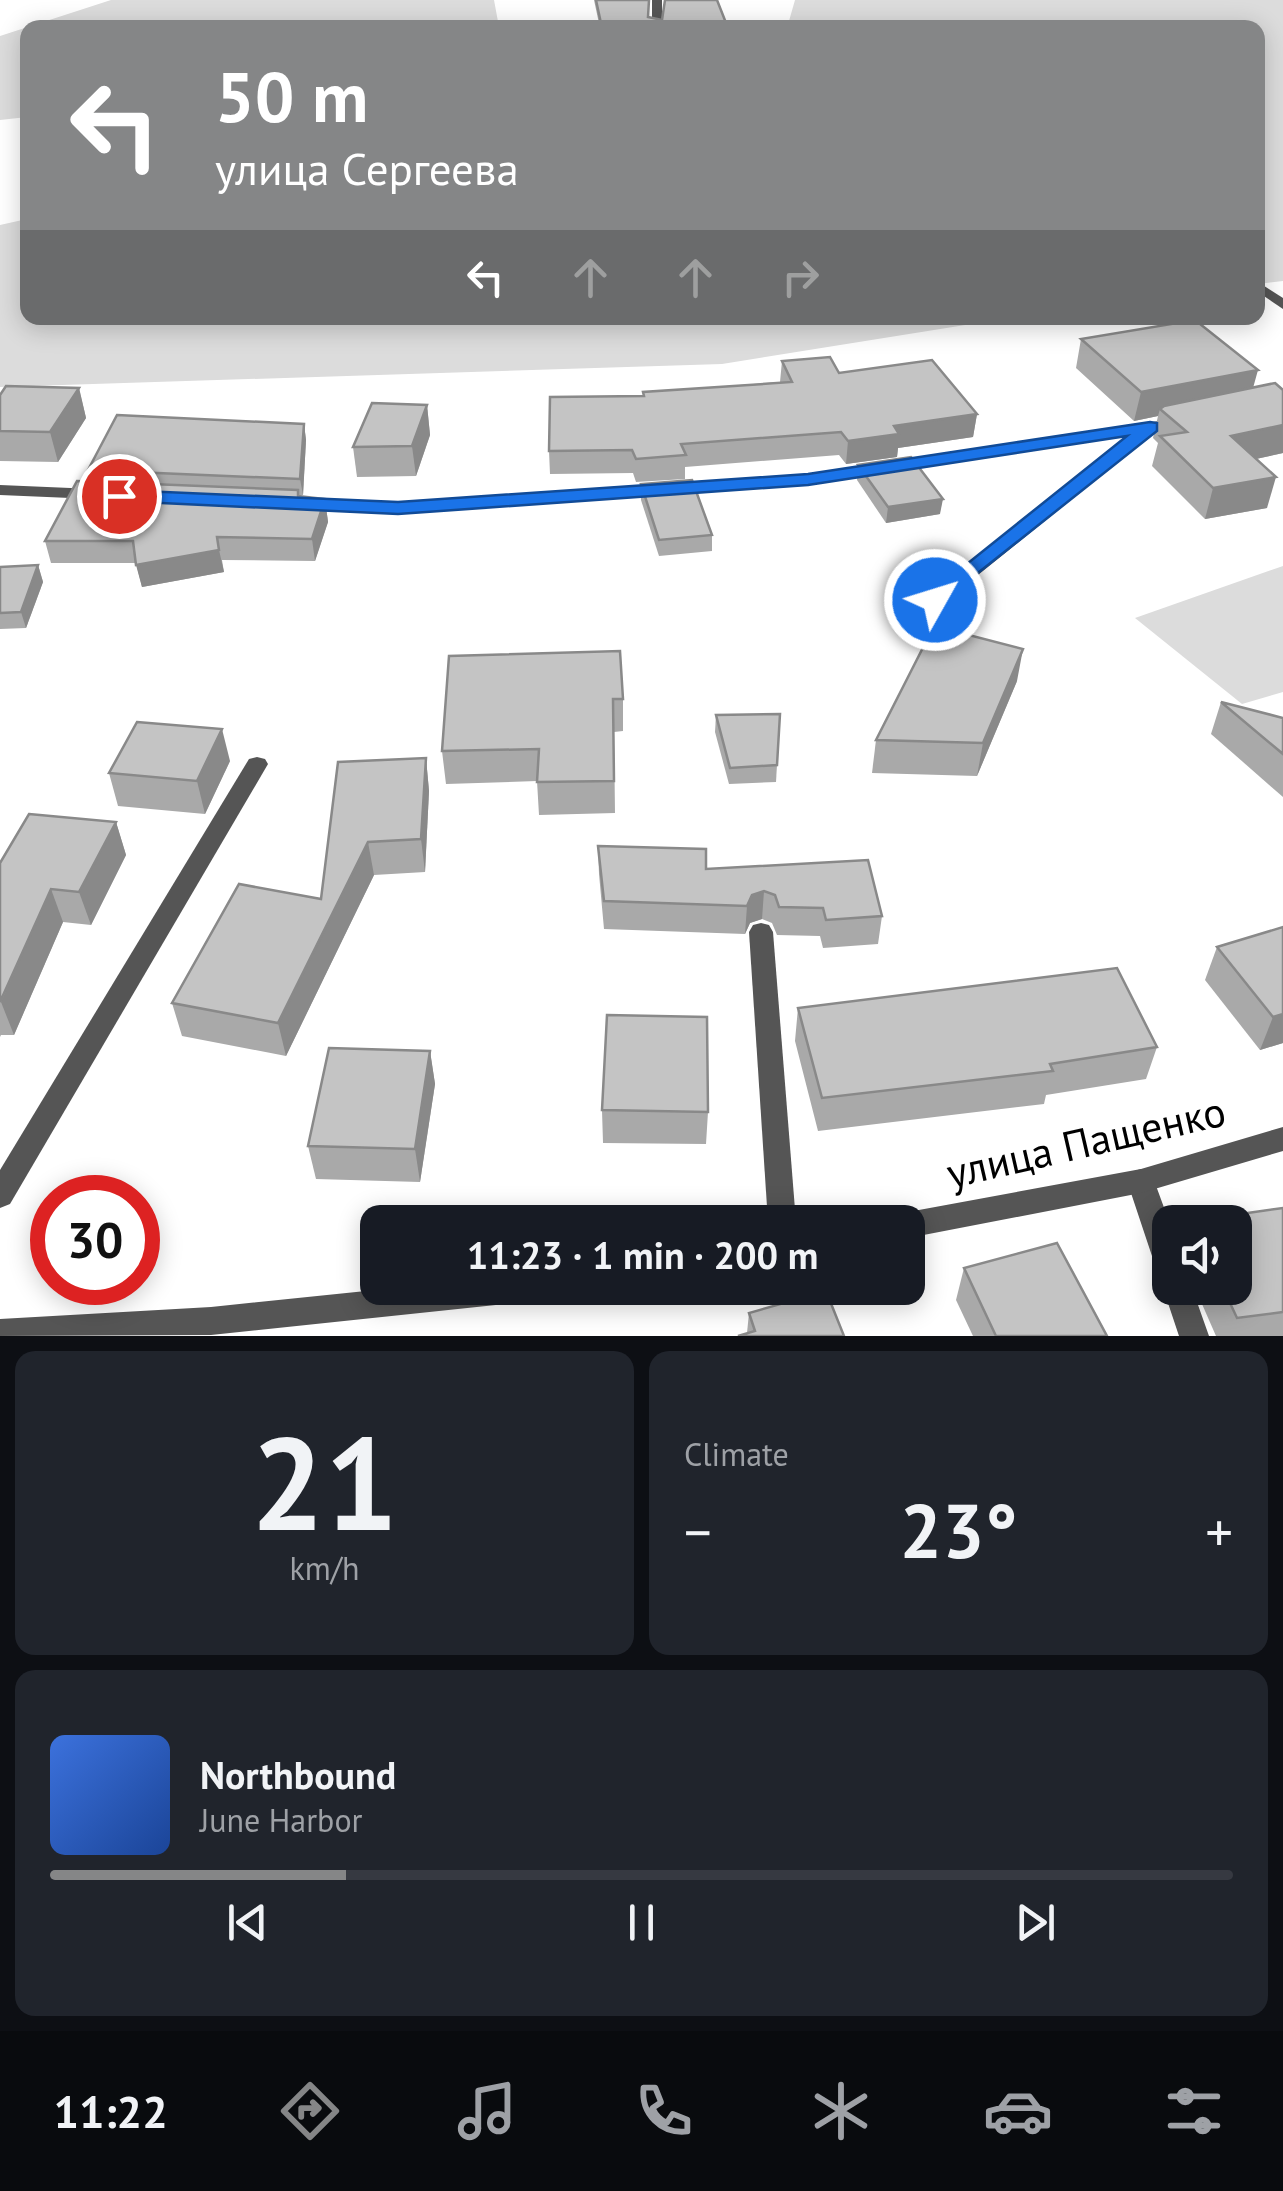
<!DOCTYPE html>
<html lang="en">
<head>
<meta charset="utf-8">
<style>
	:root { --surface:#171b24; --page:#20242c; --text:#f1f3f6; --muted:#9ea1a6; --line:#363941; --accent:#858687 }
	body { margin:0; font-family:"PT Sans",sans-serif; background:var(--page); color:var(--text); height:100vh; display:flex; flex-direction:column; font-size:38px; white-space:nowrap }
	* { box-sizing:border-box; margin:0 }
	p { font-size:32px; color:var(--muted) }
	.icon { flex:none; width:55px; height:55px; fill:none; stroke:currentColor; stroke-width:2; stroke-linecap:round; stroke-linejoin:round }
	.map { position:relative; height:1336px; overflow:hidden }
	.drawer { display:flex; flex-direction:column; gap:15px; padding:15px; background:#0d0f14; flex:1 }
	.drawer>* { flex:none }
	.banner { position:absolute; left:20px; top:20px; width:1245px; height:305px; border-radius:20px; box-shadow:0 5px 25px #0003; background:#858687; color:#fff; overflow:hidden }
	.fabs { position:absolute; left:1152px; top:1205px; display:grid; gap:20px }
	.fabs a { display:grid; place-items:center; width:100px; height:100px; border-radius:20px; background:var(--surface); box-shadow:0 5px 25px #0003; font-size:50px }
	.speed { position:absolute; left:30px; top:1175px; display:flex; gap:20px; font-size:50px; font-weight:700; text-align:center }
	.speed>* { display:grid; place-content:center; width:130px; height:130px; border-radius:50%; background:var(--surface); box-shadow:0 5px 25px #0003; line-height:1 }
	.speed .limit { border:15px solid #d22; background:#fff; color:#111 }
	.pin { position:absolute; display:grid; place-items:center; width:85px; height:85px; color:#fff; margin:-42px; border:5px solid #fff; border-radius:50%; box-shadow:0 2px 10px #0007 }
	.me { position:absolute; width:110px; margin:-55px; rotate:51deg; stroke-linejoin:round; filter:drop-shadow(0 0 8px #0008) }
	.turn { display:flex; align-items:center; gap:35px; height:210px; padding:0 30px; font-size:45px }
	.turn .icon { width:130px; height:130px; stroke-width:2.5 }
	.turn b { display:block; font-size:70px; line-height:85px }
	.lanes { display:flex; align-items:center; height:95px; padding:0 30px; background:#0003; justify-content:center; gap:50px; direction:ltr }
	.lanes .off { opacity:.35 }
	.big { font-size:75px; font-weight:800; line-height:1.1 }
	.drawer .tile { flex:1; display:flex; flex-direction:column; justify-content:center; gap:15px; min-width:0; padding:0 35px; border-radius:20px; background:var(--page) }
	.drawer .dial { align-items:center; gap:0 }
	.dial b { font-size:130px; line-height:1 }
	.song { display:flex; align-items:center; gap:30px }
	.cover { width:120px; height:120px; border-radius:15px; background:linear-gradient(135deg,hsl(220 70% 55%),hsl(220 70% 35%)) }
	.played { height:10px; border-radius:5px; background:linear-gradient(90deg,var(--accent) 25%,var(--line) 25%) }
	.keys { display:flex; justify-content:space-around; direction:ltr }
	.heat { display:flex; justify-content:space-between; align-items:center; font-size:55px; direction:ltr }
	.drawer .tiles { flex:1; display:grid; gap:15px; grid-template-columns:1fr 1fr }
	.tile:last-child { grid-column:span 2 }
	.trip { position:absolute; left:360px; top:1205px; width:565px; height:100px; border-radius:20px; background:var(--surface); box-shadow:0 5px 25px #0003; font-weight:800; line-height:100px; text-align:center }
	.menu { display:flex; height:160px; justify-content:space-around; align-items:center; background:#090b0e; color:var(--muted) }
	.menu .icon { width:70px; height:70px }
	.menu .selected { color:var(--accent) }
	.menu b { font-size:45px; color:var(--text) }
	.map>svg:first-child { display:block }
	.green { fill:#dcdcdc }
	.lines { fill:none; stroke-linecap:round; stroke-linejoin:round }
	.minor { fill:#555; fill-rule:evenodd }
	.tertiary { fill:#555; fill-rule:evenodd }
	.wall { fill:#a9a9a9 }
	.shaded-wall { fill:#898989 }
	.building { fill:#c4c4c4; stroke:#898989; stroke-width:2.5 }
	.route { fill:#1a73e8; stroke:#114b97; stroke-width:2.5 }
	.labels { text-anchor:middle; stroke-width:8; stroke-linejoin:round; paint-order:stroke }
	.near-street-label { font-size:42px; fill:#000; stroke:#fff }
</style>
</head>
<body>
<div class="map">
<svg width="1283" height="1336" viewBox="0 0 1283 1336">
	<rect width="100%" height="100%" fill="#fff"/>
	<g class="green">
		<path d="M 111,0 L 494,0 L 499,27 L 28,28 L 27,117 L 0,120 L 0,36 Z"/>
		<path d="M 795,0 L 1283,0 L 1283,281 L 1258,284 L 1258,28 L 787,28 Z"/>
		<path d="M 27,219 L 28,318 L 1009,318 L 722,364 L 0,387 L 0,225 Z"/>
		<path d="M 1283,566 L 1283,692 L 1242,704 L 1135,618 Z"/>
	</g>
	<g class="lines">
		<g class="minor">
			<rect x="652" y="0" width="10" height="28"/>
			<path d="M 1258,282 L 1283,298 L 1283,309 L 1258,292 Z"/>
			<path d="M 1179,418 L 1187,423 L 1185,426 L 1155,432 L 942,604 L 928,604 L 926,600 L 928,596 L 1130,435 L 808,484 L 398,513 L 298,508 L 289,503 L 298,498 L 398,503 L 808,474 Z"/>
			<path d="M 0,485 L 94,489 L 103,494 L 94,499 L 0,495 Z"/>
			<path d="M 257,757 L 265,759 L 268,764 L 10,1204 L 0,1208 L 0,1170 L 249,759 Z"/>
			<path d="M 761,923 L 769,925 L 773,932 L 796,1222 L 768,1222 L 749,932 L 753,925 Z"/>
			<path d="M 1141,1169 L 1151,1172 L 1170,1224 L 1170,1288 L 1192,1288 L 1209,1336 L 1179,1336 L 1163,1288 L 1168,1278 L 1160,1275 L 1155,1265 L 1127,1181 L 1131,1172 Z"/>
		</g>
		<g class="tertiary">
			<path d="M 1283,1127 L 1283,1151 L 1141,1193 L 908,1238 L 908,1222 L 895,1222 L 898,1216 L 908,1212 L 1141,1169 Z"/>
			<path d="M 395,1288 L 538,1288 L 533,1298 L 523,1302 L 211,1335 L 0,1336 L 0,1319 L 211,1307 Z"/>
		</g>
	</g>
	<g class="wall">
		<path d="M 594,0 L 649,0 L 649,17 L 662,20 L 728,28 L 600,28 Z"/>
		<path d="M 1081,339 L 1253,388 L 1283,453 L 1256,459 L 1267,508 L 1205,519 L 1152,466 L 1158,443 L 1153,438 L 1158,416 L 1134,421 L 1076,368 Z"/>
		<path d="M 782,361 L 839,373 L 977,414 L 973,437 L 898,448 L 897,457 L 846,464 L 839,455 L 685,467 L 685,479 L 636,482 L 633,473 L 550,474 L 549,451 L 643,396 L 643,392 L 780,382 Z"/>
		<path d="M 79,388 L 86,418 L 58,462 L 0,461 L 0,395 Z"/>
		<path d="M 427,405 L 430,435 L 416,476 L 357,477 L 353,447 Z"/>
		<path d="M 304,424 L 306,440 L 303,495 L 299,496 L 325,499 L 328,522 L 315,561 L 222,560 L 224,572 L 142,587 L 136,563 L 51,563 L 45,541 L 91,481 L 88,470 Z"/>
		<path d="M 858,465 L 940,514 L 886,523 L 857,480 Z"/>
		<path d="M 641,484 L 712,535 L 712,551 L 659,556 L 641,500 Z"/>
		<path d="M 38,565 L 43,582 L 26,628 L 0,629 L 0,567 Z"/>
		<path d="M 449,656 L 623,699 L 623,731 L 614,732 L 615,813 L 539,815 L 537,781 L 446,784 L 442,751 Z"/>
		<path d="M 1017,681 L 977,776 L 872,773 L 876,740 Z"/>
		<path d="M 1221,702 L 1283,718 L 1283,797 L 1211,734 Z"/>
		<path d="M 780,714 L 776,782 L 729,784 L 715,732 L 716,715 Z"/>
		<path d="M 426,758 L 429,791 L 425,872 L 374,875 L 286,1056 L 182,1036 L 172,1003 L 321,899 Z"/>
		<path d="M 230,761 L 205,814 L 118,806 L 109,773 Z"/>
		<path d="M 116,822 L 126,855 L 91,925 L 63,922 L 14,1035 L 1,1035 L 0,1037 L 0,863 Z"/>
		<path d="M 598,846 L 706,869 L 882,916 L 878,944 L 823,948 L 820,936 L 777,935 L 772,923 L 762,919 L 750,923 L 745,934 L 604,929 L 599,874 Z"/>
		<path d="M 1283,927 L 1283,1043 L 1260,1050 L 1205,980 L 1217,947 Z"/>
		<path d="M 798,1008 L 1157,1047 L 1146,1079 L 1046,1095 L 1044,1104 L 818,1131 L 795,1041 Z"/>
		<path d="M 430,1051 L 435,1084 L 420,1182 L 316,1179 L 308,1146 Z"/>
		<path d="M 602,1110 L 708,1112 L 706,1144 L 603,1143 Z"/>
		<path d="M 1283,1208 L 1283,1336 L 1216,1336 L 1195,1288 L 1235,1288 L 1235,1222 L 1192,1222 L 1192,1221 Z"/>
		<path d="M 964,1268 L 1107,1336 L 973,1336 L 956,1300 Z"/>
		<path d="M 749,1313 L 844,1336 L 747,1333 Z"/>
	</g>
	<g class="shaded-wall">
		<path d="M 1258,370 L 1250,399 L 1160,409 L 1158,416 L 1134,421 L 1141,392 Z"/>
		<path d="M 79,388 L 86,418 L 58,462 L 50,432 Z"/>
		<path d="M 427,405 L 430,435 L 416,476 L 412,446 Z"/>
		<path d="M 977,414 L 973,437 L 898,448 L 897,457 L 846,464 L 848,441 L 894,426 Z"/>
		<path d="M 304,424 L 306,440 L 303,495 L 300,479 Z"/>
		<path d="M 1283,425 L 1283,453 L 1223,466 L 1231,436 Z"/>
		<path d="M 1276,477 L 1267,508 L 1205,519 L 1213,488 Z"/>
		<path d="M 325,499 L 328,522 L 315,561 L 312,539 Z"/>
		<path d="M 943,499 L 940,514 L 886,523 L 888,507 Z"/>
		<path d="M 219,550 L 224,572 L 142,587 L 136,565 Z"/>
		<path d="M 38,565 L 43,582 L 26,628 L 21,612 Z"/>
		<path d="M 1023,649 L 1017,681 L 977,776 L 983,743 Z"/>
		<path d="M 222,729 L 230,761 L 205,814 L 197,781 Z"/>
		<path d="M 426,758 L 429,791 L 425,872 L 421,839 Z"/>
		<path d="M 116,822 L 126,855 L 91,925 L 79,892 Z"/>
		<path d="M 368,842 L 374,875 L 286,1056 L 278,1023 Z"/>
		<path d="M 51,889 L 63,922 L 14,1035 L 1,1002 Z"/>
		<path d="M 764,891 L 762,919 L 750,923 L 745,934 L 747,906 L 752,895 Z"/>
		<path d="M 1283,1014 L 1283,1043 L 1260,1050 L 1273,1017 Z"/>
		<path d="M 430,1051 L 435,1084 L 420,1182 L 415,1149 Z"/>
	</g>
	<g class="building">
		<path d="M 596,0 L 649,0 L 648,17 L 662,20 L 665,0 L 717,0 L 728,28 L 602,28 Z"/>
		<path d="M 1195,320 L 1258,370 L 1141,392 L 1081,339 Z"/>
		<path d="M 830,357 L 839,373 L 932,360 L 977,414 L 894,426 L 899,434 L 848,441 L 841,432 L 681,444 L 686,455 L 636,459 L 632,450 L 549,451 L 550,397 L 644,396 L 643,392 L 792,382 L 782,361 Z"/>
		<path d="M 1275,383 L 1283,390 L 1283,425 L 1231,436 L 1276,477 L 1213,488 L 1160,436 L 1187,432 L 1160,409 L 1164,406 Z"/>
		<path d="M 6,386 L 79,388 L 50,432 L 0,431 L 0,395 Z"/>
		<path d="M 372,403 L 427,405 L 412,446 L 353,447 Z"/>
		<path d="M 117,415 L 304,424 L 300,479 L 88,470 Z"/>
		<path d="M 911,457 L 943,499 L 888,507 L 858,465 Z"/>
		<path d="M 692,480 L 712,535 L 659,540 L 641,484 Z"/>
		<path d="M 77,481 L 298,490 L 298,496 L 325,499 L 312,539 L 217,537 L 219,550 L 136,565 L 133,541 L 45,541 Z"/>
		<path d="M 38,565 L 21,612 L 0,613 L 0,567 Z"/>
		<path d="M 934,626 L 1023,649 L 983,743 L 876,740 Z"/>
		<path d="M 620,651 L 623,699 L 613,699 L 614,781 L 537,782 L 539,749 L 442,751 L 449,656 Z"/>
		<path d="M 1221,702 L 1283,718 L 1283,754 Z"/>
		<path d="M 780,714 L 777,765 L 730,768 L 716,715 Z"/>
		<path d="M 137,722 L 222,729 L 197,781 L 109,773 Z"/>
		<path d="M 426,758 L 421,839 L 368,842 L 278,1023 L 172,1003 L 239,884 L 321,899 L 338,762 Z"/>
		<path d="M 29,814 L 116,822 L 79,892 L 51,889 L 0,1002 L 0,863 Z"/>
		<path d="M 598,846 L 706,849 L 706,869 L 868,860 L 882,916 L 826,920 L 823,908 L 779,907 L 775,895 L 764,891 L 752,895 L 747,906 L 604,901 Z"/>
		<path d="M 1283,927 L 1283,1014 L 1273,1017 L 1217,947 Z"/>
		<path d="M 1117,968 L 1157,1047 L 1050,1064 L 1053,1071 L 822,1098 L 798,1008 Z"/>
		<path d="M 607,1015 L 707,1017 L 708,1112 L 602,1110 Z"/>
		<path d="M 329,1048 L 430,1051 L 415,1149 L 308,1146 Z"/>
		<path d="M 1283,1208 L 1283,1312 L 1237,1318 L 1223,1288 L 1235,1288 L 1235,1222 L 1193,1222 L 1192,1221 Z"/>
		<path d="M 1057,1243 L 1107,1336 L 996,1336 L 964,1268 Z"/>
		<path d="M 826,1291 L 844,1336 L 738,1336 L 755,1331 L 749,1313 Z"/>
	</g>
	<path class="route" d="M 1150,422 L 1157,423 L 1157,431 L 935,607 L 928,605 L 928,595 L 1127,436 L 808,485 L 398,514 L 119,501 L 109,496 L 119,490 L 398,502 L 808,474 Z"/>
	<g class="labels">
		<g class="near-street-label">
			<text transform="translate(1086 1142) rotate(-13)" y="15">улица Пащенко</text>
		</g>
	</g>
</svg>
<div class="fabs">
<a><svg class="icon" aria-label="sound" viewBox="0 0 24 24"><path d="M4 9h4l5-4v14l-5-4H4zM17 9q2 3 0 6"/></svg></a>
</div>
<div class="speed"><div class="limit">30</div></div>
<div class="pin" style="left:119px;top:496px;background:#d93025"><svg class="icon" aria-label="arrive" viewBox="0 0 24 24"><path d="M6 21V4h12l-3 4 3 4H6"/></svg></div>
<svg class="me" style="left:935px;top:600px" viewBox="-20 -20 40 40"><circle r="17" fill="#1a73e8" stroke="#fff" stroke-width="3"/><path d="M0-11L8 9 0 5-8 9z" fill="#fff"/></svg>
<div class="trip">11:23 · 1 min · 200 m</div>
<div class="banner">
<div class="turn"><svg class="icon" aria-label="left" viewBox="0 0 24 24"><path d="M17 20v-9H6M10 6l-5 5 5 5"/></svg><div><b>50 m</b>улица Сергеева</div></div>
<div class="lanes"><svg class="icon" aria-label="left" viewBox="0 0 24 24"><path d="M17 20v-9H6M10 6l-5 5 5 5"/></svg><svg class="icon off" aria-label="ahead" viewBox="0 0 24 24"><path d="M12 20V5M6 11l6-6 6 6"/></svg><svg class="icon off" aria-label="ahead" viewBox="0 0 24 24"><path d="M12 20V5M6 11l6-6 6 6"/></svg><svg class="icon off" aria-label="right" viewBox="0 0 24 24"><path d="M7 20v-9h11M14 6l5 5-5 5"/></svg></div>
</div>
</div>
<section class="drawer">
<div class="tiles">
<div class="tile dial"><b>21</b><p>km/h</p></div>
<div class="tile"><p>Climate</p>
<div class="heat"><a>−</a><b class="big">23°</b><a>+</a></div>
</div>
<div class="tile">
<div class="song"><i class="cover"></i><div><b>Northbound</b><p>June Harbor</p></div></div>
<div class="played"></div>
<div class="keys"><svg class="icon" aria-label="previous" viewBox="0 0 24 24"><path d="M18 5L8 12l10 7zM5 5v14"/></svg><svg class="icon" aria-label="pause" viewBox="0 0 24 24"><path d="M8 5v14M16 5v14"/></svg><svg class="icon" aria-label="next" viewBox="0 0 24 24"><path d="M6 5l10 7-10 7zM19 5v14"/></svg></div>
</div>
</div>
</section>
<nav class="menu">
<b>11:22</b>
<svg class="icon selected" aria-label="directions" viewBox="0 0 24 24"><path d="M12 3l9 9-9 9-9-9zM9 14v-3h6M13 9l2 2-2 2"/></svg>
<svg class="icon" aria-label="music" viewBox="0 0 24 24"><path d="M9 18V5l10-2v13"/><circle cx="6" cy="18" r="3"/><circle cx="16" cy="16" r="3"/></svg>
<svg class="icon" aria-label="phone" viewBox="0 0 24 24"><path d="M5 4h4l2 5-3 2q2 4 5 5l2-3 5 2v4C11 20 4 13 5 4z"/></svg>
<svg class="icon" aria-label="climate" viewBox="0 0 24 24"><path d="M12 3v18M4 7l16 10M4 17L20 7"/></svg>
<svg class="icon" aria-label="car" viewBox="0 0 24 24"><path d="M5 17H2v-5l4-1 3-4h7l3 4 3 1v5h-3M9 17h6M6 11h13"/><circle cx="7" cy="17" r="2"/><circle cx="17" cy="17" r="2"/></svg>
<svg class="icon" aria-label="filters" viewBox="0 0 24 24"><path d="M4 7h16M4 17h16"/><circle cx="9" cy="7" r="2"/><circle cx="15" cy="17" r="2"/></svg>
</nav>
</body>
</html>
